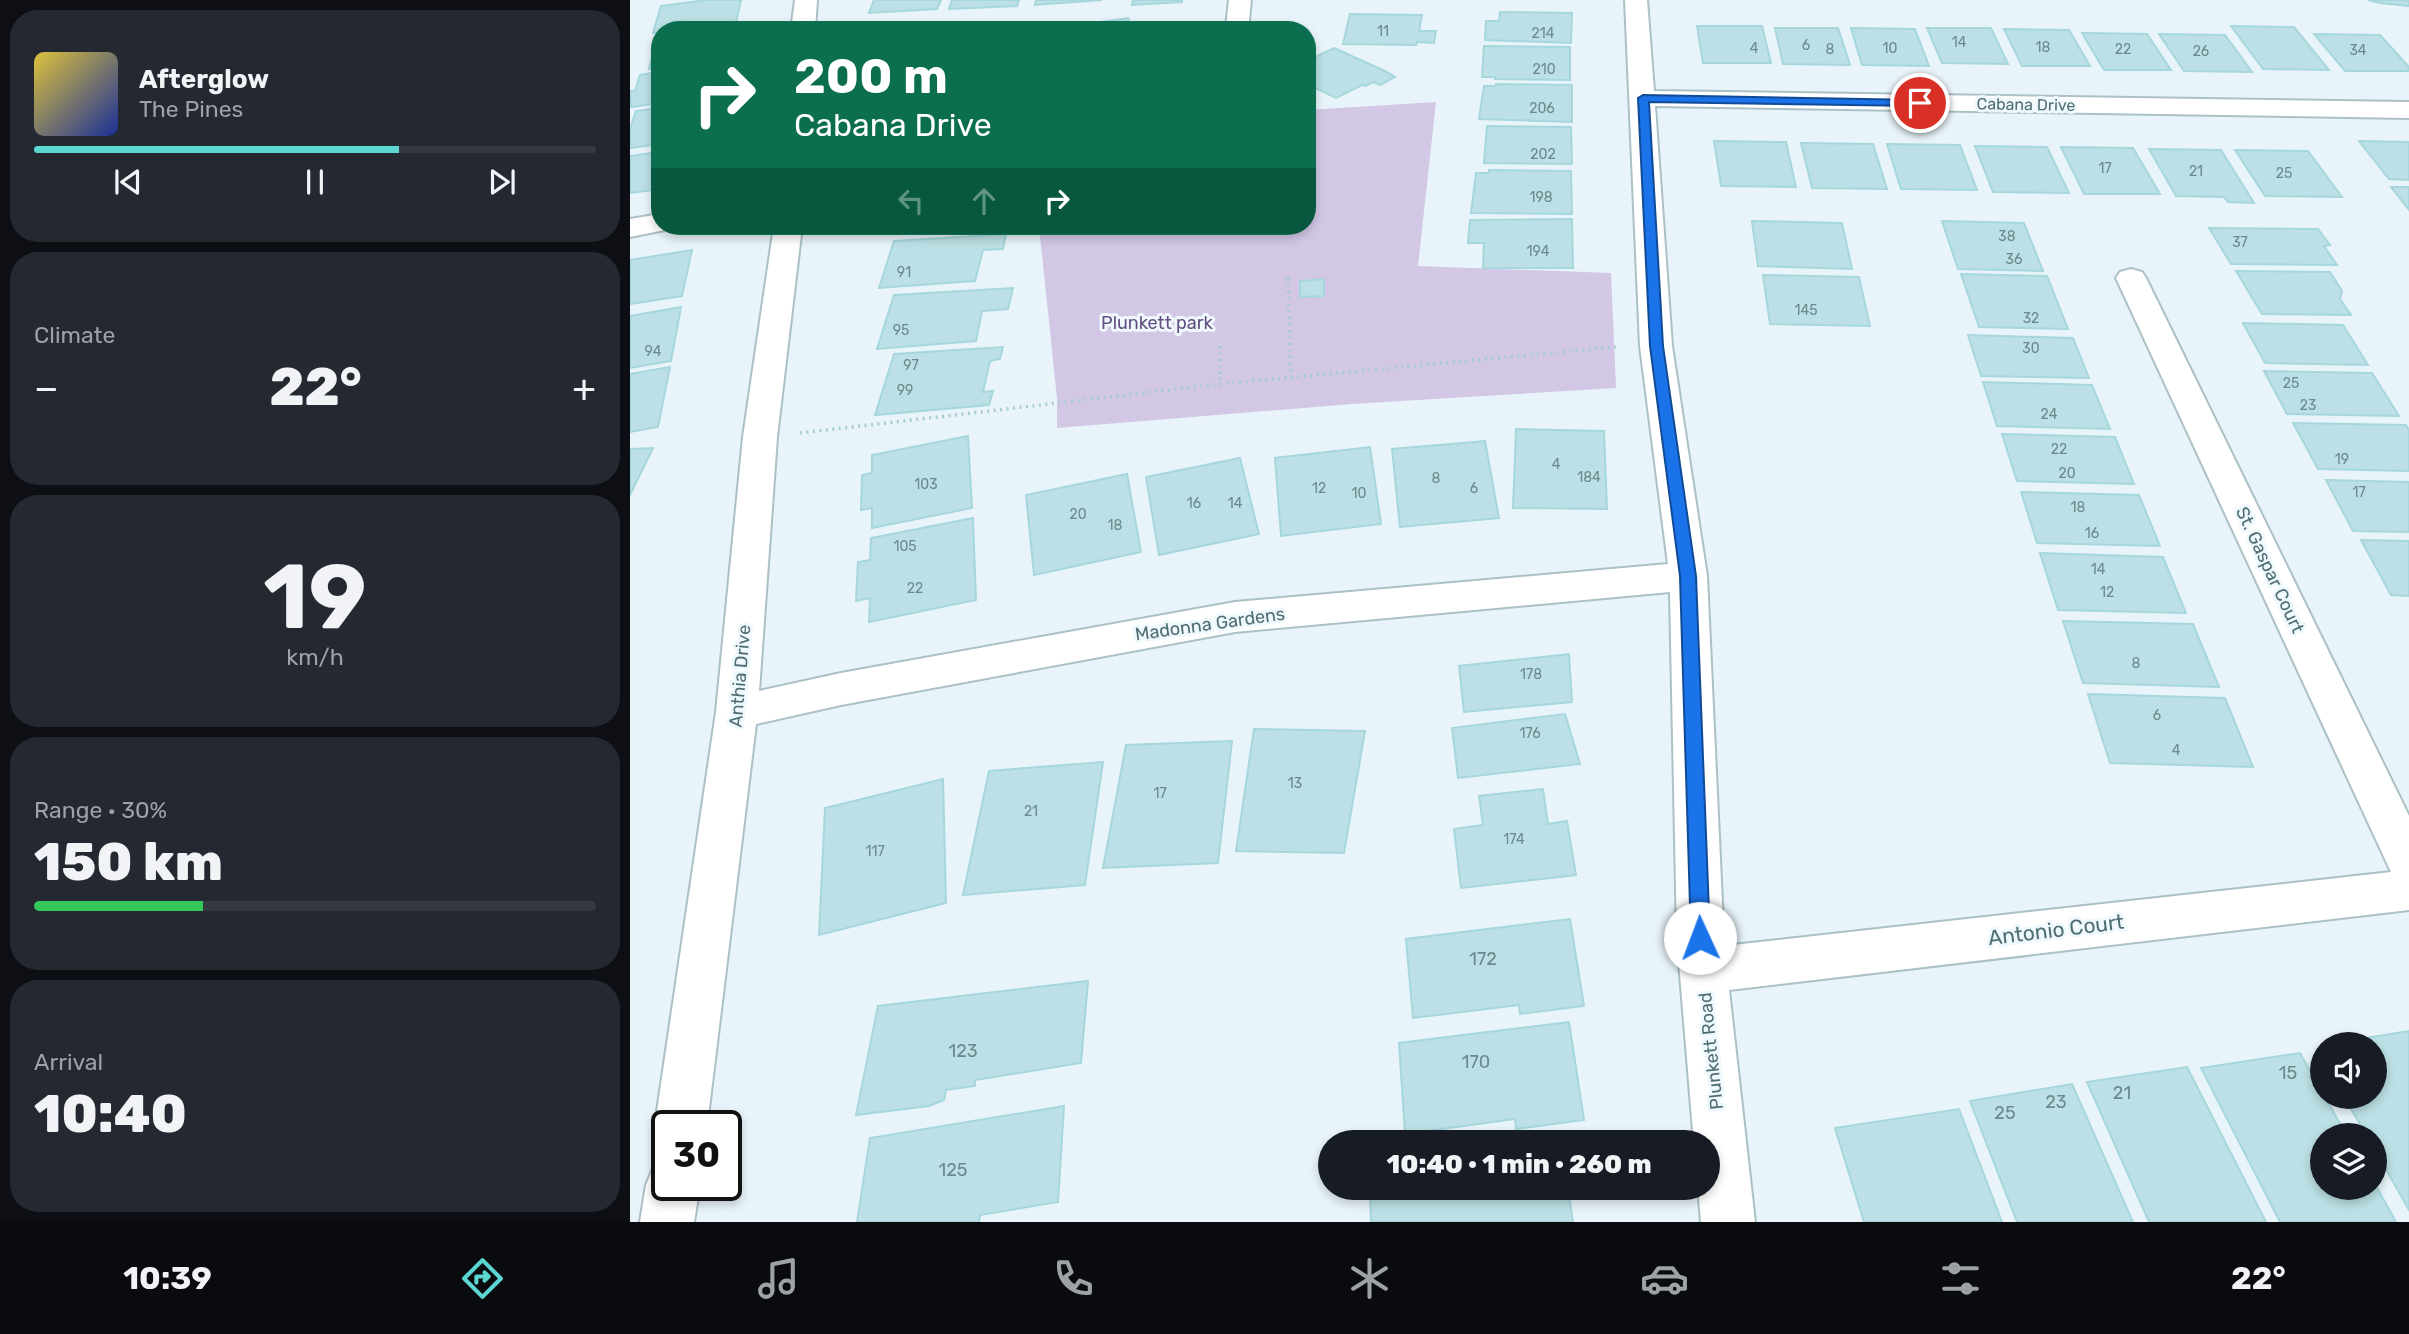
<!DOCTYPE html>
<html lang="en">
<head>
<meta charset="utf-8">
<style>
	:root { --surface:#171b24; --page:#242831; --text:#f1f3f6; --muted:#9ea1a6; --line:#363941; --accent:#5cd6d0 }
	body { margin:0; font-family:Rubik,sans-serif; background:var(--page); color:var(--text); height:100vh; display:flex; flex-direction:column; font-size:26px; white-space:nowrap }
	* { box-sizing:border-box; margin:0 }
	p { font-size:23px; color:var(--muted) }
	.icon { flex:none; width:38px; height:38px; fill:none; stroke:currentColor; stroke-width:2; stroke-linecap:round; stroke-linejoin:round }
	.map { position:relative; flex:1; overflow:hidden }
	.drawer { display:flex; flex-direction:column; gap:10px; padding:10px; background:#0d0f14; width:630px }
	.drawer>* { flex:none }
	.top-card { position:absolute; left:21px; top:21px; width:665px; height:214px; border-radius:28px; box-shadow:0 4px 10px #0003; background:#0b6e4f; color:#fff; overflow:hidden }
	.controls { position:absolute; left:1680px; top:1032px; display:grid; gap:14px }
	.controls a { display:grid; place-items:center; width:77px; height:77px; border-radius:50%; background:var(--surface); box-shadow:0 4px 10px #0003; font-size:35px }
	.speed { position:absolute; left:21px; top:1110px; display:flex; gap:14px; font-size:35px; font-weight:700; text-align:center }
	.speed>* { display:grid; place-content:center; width:91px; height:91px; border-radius:50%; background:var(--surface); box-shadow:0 4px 10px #0003; line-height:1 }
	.speed .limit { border:4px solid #111; border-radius:10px; background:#fff; color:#111 }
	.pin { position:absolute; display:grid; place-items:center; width:60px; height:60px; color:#fff; margin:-30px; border:4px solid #fff; border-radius:50%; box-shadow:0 2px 7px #0007 }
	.me { position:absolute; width:77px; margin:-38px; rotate:358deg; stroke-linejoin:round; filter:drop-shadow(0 0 5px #0008) }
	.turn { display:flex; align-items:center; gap:24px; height:147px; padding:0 28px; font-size:32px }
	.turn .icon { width:91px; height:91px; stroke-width:2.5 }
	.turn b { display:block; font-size:49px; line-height:60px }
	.lanes { display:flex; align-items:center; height:66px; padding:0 28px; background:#0003; justify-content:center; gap:35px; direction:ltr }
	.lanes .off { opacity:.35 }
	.big { font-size:52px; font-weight:800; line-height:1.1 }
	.drawer .tile { flex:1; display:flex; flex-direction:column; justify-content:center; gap:10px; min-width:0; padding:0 24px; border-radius:28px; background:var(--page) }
	.drawer .dial { align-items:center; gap:0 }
	.dial b { font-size:91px; line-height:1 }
	.song { display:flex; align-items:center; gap:21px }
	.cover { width:84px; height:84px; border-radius:10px; background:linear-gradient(135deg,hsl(50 70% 55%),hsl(230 70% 35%)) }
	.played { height:7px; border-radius:4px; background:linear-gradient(90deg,var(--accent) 65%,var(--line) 65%) }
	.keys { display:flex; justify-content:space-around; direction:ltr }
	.heat { display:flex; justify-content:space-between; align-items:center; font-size:38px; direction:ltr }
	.charge { height:10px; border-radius:5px; background:linear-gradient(90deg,#34c759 30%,var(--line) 0) }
	.trip { position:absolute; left:688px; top:1130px; width:402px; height:70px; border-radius:35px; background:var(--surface); box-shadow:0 4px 10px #0003; font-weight:800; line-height:70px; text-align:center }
	.dock { display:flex; height:112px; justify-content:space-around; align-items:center; background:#090b0e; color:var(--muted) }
	.dock .icon { width:49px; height:49px }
	.dock .active { color:var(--accent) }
	.dock b { font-size:32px; color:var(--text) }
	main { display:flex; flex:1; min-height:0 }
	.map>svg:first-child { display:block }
	.green { fill:#d2c8e6 }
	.building { fill:#bce0e5; stroke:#a5d7dd; stroke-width:2 }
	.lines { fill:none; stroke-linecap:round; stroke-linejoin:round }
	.minor-casing { stroke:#abc1c6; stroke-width:4 }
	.path { stroke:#a6ccd1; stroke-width:3.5; stroke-dasharray:2 4.5; stroke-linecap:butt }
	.minor { fill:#fff; fill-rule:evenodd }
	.route { fill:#1a73e8; stroke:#114b97; stroke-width:2 }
	.labels { text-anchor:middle; stroke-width:6; stroke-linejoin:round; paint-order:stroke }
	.number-label { font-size:14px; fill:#6a8a8e }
	.far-street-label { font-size:16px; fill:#4f6e71; stroke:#eef8fd }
	.park-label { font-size:18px; fill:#644f81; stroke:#eef8fd }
	.street-label { font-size:18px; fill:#4f6e71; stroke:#eef8fd }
	.near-number-label { font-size:18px; fill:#6a8a8e }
	.near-street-label { font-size:21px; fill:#4f6e71; stroke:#eef8fd }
</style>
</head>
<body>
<main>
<section class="drawer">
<div class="tile">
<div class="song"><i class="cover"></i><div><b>Afterglow</b><p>The Pines</p></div></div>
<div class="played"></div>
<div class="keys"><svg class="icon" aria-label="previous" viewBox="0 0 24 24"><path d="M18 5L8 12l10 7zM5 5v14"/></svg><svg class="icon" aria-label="pause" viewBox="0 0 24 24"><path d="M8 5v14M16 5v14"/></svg><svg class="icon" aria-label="next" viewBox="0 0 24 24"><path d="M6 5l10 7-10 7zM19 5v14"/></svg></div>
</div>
<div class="tile"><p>Climate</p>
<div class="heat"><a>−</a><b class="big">22°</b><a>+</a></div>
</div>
<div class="tile dial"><b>19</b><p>km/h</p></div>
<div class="tile"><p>Range · 30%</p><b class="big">150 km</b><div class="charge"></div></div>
<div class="tile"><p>Arrival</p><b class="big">10:40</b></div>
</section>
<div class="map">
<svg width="1779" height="1222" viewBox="0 0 1779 1222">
	<rect width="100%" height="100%" fill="#e8f4fa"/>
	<path class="green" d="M 806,102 L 788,266 L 981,273 L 986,388 L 722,404 L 427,428 L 427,398 L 409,226 L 677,226 L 677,110 Z"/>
	<g class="building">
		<path d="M 77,0 L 111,0 L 106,23 L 30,30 L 30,33 L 23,33 L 31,6 Z"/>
		<path d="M 311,0 L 307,9 L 239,13 L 244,0 Z"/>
		<path d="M 322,0 L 389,0 L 387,6 L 319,9 Z"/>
		<path d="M 406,0 L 472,0 L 405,5 Z"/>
		<path d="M 503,0 L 552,0 L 552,2 L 502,5 Z"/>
		<path d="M 1738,0 L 1779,0 L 1779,6 L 1750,3 Z"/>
		<path d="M 870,12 L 942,13 L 941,43 L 855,40 L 856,21 L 869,21 Z"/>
		<path d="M 720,14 L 792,15 L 789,31 L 806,31 L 804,43 L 787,42 L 786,45 L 713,44 Z"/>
		<path d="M 498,18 L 502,30 L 420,29 Z"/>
		<path d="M 341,26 L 340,30 L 273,30 Z"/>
		<path d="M 1067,26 L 1132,26 L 1141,63 L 1073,63 Z"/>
		<path d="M 1601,26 L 1664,27 L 1699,70 L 1633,69 Z"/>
		<path d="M 1145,28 L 1208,28 L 1220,65 L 1153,64 Z"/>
		<path d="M 1221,28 L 1285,29 L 1299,66 L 1232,65 Z"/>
		<path d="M 1297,28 L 1361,28 L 1378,64 L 1312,63 Z"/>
		<path d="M 1374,29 L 1439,30 L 1460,66 L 1392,66 Z"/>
		<path d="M 1452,33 L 1517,34 L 1541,70 L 1474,70 Z"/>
		<path d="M 1529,34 L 1595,35 L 1622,72 L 1554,71 Z"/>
		<path d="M 1684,34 L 1750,35 L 1779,67 L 1779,71 L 1715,71 Z"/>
		<path d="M 28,37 L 30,67 L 19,69 L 27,38 Z"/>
		<path d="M 854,46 L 940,47 L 940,80 L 865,79 L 865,77 L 852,77 Z"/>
		<path d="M 704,48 L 757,72 L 765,77 L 750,85 L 744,82 L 735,86 L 732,85 L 706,98 L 677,84 L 677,61 Z"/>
		<path d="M 30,72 L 30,103 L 1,107 L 0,91 L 5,91 L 10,75 Z"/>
		<path d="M 866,84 L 942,85 L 942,122 L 849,119 L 854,86 L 866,86 Z"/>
		<path d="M 30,108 L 30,144 L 0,148 L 0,129 L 6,111 Z"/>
		<path d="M 857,126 L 941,127 L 942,164 L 854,163 Z"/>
		<path d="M 1084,141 L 1156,142 L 1166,187 L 1091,186 Z"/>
		<path d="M 1729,141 L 1779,142 L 1779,180 L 1759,179 Z"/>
		<path d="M 1171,143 L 1243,144 L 1257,189 L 1182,188 Z"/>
		<path d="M 1257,144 L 1330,145 L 1347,190 L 1271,189 Z"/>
		<path d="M 1345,146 L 1417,147 L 1439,193 L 1363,192 Z"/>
		<path d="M 1431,147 L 1503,148 L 1530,194 L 1454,194 Z"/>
		<path d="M 1519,149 L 1591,150 L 1624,203 L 1598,202 L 1594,197 L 1546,196 Z"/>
		<path d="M 1605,150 L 1678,151 L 1712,197 L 1635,196 Z"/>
		<path d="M 30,152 L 30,189 L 0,193 L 0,156 Z"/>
		<path d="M 859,170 L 941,171 L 942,214 L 841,213 L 846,173 L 859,173 Z"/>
		<path d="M 1761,187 L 1779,187 L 1779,210 Z"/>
		<path d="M 942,219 L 943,268 L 853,268 L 854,243 L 838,243 L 840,220 Z"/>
		<path d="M 1122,221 L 1212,223 L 1222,269 L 1128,266 Z"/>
		<path d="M 1312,221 L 1394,223 L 1413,271 L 1328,269 Z"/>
		<path d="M 253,226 L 345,226 L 345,228 L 249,234 Z"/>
		<path d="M 1579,228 L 1688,229 L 1700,245 L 1694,246 L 1707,265 L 1601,264 Z"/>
		<path d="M 376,234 L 373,249 L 353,250 L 345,281 L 249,288 L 264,241 Z"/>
		<path d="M 62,250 L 52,296 L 0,304 L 0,260 Z"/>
		<path d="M 1606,271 L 1700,272 L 1712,291 L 1710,299 L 1721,315 L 1632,314 Z"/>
		<path d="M 1331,274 L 1417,276 L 1438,329 L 1349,327 Z"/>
		<path d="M 1133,275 L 1229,277 L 1240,326 L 1140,324 Z"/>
		<path d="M 694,279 L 694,296 L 670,297 L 670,281 Z"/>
		<path d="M 383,288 L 378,309 L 352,311 L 346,341 L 247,349 L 264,295 Z"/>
		<path d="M 51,307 L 41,361 L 0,368 L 0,316 Z"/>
		<path d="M 1613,323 L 1713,325 L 1738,365 L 1635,363 Z"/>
		<path d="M 1338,335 L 1443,338 L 1459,378 L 1351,376 Z"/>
		<path d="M 373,347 L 370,359 L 360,361 L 353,392 L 363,391 L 359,405 L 245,415 L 264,354 Z"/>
		<path d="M 40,367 L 28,427 L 0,432 L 0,374 Z"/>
		<path d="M 1634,371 L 1742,373 L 1769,416 L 1657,414 Z"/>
		<path d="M 1353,382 L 1462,385 L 1480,429 L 1367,426 Z"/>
		<path d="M 1663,423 L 1776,425 L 1779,430 L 1779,471 L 1688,469 Z"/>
		<path d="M 886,429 L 974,431 L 977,509 L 883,508 Z"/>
		<path d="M 1372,434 L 1485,437 L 1504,484 L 1387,481 Z"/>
		<path d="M 338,436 L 342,508 L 242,528 L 242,508 L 231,510 L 232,475 L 242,473 L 242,455 Z"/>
		<path d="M 855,441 L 869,518 L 770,527 L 762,449 Z"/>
		<path d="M 740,447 L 751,524 L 651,536 L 645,458 Z"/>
		<path d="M 23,448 L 0,495 L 0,449 Z"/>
		<path d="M 610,458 L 629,534 L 529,555 L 516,477 Z"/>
		<path d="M 497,474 L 511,552 L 404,575 L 396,495 Z"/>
		<path d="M 1696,480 L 1779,482 L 1779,532 L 1723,531 Z"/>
		<path d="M 1391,492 L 1509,495 L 1530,546 L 1407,543 Z"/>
		<path d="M 343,518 L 346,600 L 239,622 L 240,598 L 226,601 L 228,562 L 240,560 L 241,538 Z"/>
		<path d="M 1731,540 L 1779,541 L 1779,596 L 1761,595 Z"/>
		<path d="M 1410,553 L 1533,557 L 1556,613 L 1428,610 Z"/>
		<path d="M 1433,621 L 1563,624 L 1589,687 L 1453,683 Z"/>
		<path d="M 939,654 L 942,702 L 834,712 L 829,666 Z"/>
		<path d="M 1458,694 L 1595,698 L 1623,767 L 1480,763 Z"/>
		<path d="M 935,714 L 950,764 L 828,778 L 822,728 Z"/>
		<path d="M 624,729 L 735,731 L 714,853 L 606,851 Z"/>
		<path d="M 602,741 L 588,863 L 473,868 L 496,745 Z"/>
		<path d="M 473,762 L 455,885 L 333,895 L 359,771 Z"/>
		<path d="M 313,779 L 316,903 L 189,935 L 195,808 Z"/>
		<path d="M 913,789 L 918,824 L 937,821 L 946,875 L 831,888 L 824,829 L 853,825 L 849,796 Z"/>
		<path d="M 940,919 L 954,1006 L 890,1014 L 889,1005 L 783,1018 L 776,939 Z"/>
		<path d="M 458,981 L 451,1063 L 345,1080 L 345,1086 L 316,1090 L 314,1100 L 299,1106 L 226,1115 L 248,1006 Z"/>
		<path d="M 939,1022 L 954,1120 L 886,1129 L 885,1119 L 775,1134 L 769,1043 Z"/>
		<path d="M 1779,1031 L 1779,1210 L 1745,1150 L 1745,1136 L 1737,1136 L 1714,1097 L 1745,1097 L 1745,1045 L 1693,1045 Z"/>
		<path d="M 1670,1053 L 1692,1092 L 1692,1097 L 1695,1097 L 1717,1136 L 1692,1136 L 1692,1188 L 1745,1188 L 1745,1184 L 1766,1222 L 1650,1222 L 1571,1068 Z"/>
		<path d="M 1557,1067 L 1636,1222 L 1519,1222 L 1457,1082 Z"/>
		<path d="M 1442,1084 L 1503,1222 L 1387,1222 L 1340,1101 Z"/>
		<path d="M 434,1106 L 428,1202 L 350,1215 L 349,1222 L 227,1222 L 240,1138 Z"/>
		<path d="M 1329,1109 L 1372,1222 L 1234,1222 L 1205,1128 Z"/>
		<path d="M 932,1137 L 932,1143 L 887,1143 Z"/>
		<path d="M 740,1188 L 938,1188 L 943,1222 L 741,1222 Z"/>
	</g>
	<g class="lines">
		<defs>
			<g id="minor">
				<path d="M 165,0 L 187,0 L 185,30 L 161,30 Z"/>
				<path d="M 599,0 L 621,0 L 618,30 L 598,30 L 596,27 Z"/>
				<path d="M 995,0 L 1017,0 L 1024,91 L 1779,102 L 1779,118 L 1025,106 L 1042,346 L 1077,576 L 1094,946 L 1761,872 L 1486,278 L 1490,272 L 1501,269 L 1512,272 L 1516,278 L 1779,816 L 1779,910 L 1099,990 L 1125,1222 L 1071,1222 L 1068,1188 L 1078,1188 L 1078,1143 L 1064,1143 L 1047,938 L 1040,592 L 605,632 L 211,705 L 126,724 L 77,1125 L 37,1125 L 37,1145 L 33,1143 L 25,1125 L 86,712 L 113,437 L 144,226 L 172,226 L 147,437 L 129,691 L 211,673 L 605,602 L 1038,564 L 1010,346 Z"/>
				<path d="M 30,214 L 30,226 L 42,226 L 40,229 L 0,237 L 0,219 Z"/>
				<path d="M 37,1161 L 37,1185 L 70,1185 L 64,1222 L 10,1222 L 16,1185 L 24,1166 Z"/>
			</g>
		</defs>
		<use href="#minor" class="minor-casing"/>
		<g class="path">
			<path d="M 658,278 L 661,376"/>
			<path d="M 590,346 L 590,384"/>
			<path d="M 170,433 L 590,384 L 986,347"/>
		</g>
		<use href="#minor" class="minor"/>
	</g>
	<path class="route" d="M 1013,95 L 1290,100 L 1295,103 L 1290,106 L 1019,102 L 1033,346 L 1066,576 L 1080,938 L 1077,944 L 1070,947 L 1064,944 L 1061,938 L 1050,576 L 1020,346 L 1008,98 Z"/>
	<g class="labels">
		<g class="number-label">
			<text x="753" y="36">11</text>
			<text x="913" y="38">214</text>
			<text x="1329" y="47">14</text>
			<text x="1176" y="50">6</text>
			<text x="1413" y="52">18</text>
			<text x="1124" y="53">4</text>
			<text x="1260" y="53">10</text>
			<text x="1200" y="54">8</text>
			<text x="1493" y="54">22</text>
			<text x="1728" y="55">34</text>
			<text x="1571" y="56">26</text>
			<text x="914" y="74">210</text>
			<text x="912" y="113">206</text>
			<text x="913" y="159">202</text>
			<text x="1475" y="173">17</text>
			<text x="1566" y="176">21</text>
			<text x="1654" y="178">25</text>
			<text x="911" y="202">198</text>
			<text x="1377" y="241">38</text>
			<text x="1610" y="247">37</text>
			<text x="908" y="256">194</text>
			<text x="1384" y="264">36</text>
			<text x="274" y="277">91</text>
			<text x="1176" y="315">145</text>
			<text x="1401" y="323">32</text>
			<text x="271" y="335">95</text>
			<text x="1401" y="353">30</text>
			<text x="23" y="356">94</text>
			<text x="281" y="370">97</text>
			<text x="1661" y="388">25</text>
			<text x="275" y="395">99</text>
			<text x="1678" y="410">23</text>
			<text x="1419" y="419">24</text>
			<text x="1429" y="454">22</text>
			<text x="1712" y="464">19</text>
			<text x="926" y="469">4</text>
			<text x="1437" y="478">20</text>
			<text x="959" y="482">184</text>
			<text x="806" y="483">8</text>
			<text x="296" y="489">103</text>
			<text x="689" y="493">12</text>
			<text x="844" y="493">6</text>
			<text x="1729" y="497">17</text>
			<text x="729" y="498">10</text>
			<text x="564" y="508">16</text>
			<text x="605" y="508">14</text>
			<text x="1448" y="512">18</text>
			<text x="448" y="519">20</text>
			<text x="485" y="530">18</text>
			<text x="1462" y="538">16</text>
			<text x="275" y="551">105</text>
			<text x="1468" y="574">14</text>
			<text x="285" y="593">22</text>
			<text x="1477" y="597">12</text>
			<text x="1506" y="668">8</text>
			<text x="901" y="679">178</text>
			<text x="1527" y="720">6</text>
			<text x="900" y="738">176</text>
			<text x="1546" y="755">4</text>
			<text x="665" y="788">13</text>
			<text x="530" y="798">17</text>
			<text x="401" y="816">21</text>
			<text x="884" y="844">174</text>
			<text x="245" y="856">117</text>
		</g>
		<g class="far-street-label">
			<text transform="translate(1396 104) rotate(1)" y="6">Cabana Drive</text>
		</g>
		<g class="park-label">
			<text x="527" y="329">Plunkett park</text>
		</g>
		<g class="street-label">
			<text transform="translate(1640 570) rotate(65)" y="6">St. Gaspar Court</text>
			<text transform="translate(580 624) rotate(-8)" y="6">Madonna Gardens</text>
			<text transform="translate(110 676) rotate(-85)" y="6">Anthia Drive</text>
			<text transform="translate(1081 1051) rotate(-96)" y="6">Plunkett Road</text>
		</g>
		<g class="near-number-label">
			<text x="853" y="965">172</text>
			<text x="333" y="1057">123</text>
			<text x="846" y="1068">170</text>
			<text x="1658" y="1079">15</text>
			<text x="1492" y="1099">21</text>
			<text x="1426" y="1108">23</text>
			<text x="1375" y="1119">25</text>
			<text x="323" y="1176">125</text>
		</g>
		<g class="near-street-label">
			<text transform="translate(1426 930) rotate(-7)" y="7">Antonio Court</text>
		</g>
	</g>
</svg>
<div class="controls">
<a><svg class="icon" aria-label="sound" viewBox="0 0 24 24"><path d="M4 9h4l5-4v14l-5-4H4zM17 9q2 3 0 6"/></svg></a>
<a><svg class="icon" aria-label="layers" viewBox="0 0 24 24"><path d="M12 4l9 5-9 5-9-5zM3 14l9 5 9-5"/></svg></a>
</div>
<div class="speed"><div class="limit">30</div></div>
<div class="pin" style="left:1290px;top:103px;background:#d93025"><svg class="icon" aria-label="arrive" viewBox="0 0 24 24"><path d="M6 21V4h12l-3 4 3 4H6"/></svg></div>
<svg class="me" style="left:1070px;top:938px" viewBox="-20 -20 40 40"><circle r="19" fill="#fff"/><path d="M0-13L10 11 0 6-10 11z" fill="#1a73e8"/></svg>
<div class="trip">10:40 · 1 min · 260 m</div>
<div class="top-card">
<div class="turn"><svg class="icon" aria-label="right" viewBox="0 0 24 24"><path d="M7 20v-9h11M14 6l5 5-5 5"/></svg><div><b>200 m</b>Cabana Drive</div></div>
<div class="lanes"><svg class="icon off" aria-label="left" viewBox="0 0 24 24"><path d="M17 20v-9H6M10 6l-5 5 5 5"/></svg><svg class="icon off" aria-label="ahead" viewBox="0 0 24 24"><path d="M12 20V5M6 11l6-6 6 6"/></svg><svg class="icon" aria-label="right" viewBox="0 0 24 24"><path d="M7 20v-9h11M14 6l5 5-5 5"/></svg></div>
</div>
</div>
</main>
<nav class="dock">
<b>10:39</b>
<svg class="icon active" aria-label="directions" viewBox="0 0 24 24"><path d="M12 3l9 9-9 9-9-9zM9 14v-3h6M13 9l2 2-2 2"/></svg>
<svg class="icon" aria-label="music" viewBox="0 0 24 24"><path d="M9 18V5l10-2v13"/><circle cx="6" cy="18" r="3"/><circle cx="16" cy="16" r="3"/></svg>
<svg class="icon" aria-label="phone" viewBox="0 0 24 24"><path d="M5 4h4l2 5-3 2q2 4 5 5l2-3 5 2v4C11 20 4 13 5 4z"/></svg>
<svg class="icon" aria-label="climate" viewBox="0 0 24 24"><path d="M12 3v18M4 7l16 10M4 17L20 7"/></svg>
<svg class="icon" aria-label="car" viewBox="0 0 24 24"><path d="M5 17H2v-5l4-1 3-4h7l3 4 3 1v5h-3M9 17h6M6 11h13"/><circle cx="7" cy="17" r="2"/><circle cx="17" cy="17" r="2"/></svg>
<svg class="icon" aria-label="filters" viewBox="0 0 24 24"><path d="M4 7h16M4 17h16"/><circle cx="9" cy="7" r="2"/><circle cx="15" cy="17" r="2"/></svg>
<b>22°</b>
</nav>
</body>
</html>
